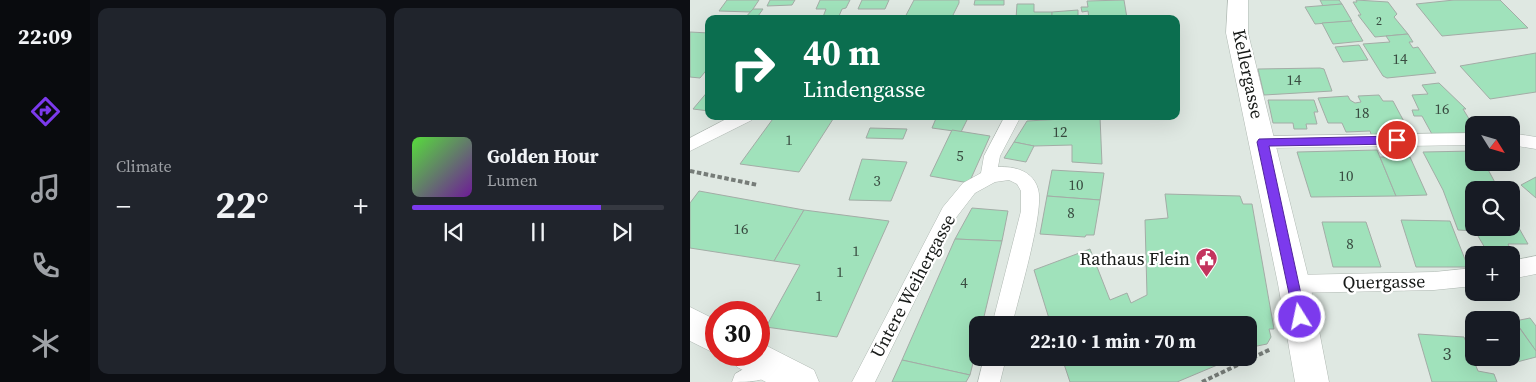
<!DOCTYPE html>
<html lang="en">
<head>
<meta charset="utf-8">
<style>
	:root { --surface:#171b24; --page:#20242c; --text:#f1f3f6; --muted:#9ea1a6; --line:#363941; --accent:#7c3aed }
	body { margin:0; font-family:"Source Serif 4",serif; background:var(--page); color:var(--text); height:100vh; display:flex; flex-direction:column; font-size:19px; white-space:nowrap }
	* { box-sizing:border-box; margin:0 }
	p { font-size:16px; color:var(--muted) }
	.icon { flex:none; width:28px; height:28px; fill:none; stroke:currentColor; stroke-width:2; stroke-linecap:round; stroke-linejoin:round }
	.map { position:relative; flex:1; overflow:hidden }
	.side { display:flex; flex-direction:column; gap:8px; padding:8px; background:#0d0f14; width:600px }
	.side>* { flex:none }
	.banner { position:absolute; left:15px; top:15px; width:475px; height:105px; border-radius:10px; box-shadow:0 5px 20px #0002; background:#0b6e4f; color:#fff; overflow:hidden }
	.needle { width:32px; rotate:127deg }
	.controls { position:absolute; left:775px; top:116px; display:grid; gap:10px }
	.controls a { display:grid; place-items:center; width:55px; height:55px; border-radius:10px; background:var(--surface); box-shadow:0 5px 20px #0002; font-size:25px }
	.speed { position:absolute; left:15px; top:301px; display:flex; gap:10px; font-size:25px; font-weight:700; text-align:center }
	.speed>* { display:grid; place-content:center; width:65px; height:65px; border-radius:50%; background:var(--surface); box-shadow:0 5px 20px #0002; line-height:1 }
	.speed .limit { border:8px solid #d22; background:#fff; color:#111 }
	.pin { position:absolute; display:grid; place-items:center; width:42px; height:42px; color:#fff; margin:-21px; border:2px solid #fff; border-radius:50%; box-shadow:0 1px 5px #0007 }
	.me { position:absolute; width:55px; margin:-28px; rotate:350deg; stroke-linejoin:round; filter:drop-shadow(0 0 4px #0008) }
	.turn { display:flex; align-items:center; gap:18px; height:105px; padding:0 15px; font-size:22px }
	.turn .icon { width:65px; height:65px; stroke-width:2.5 }
	.turn b { display:block; font-size:35px; line-height:42px }
	.big { font-size:38px; font-weight:700; line-height:1.1 }
	.side .widget { flex:1; display:flex; flex-direction:column; justify-content:center; gap:8px; min-width:0; padding:0 18px; border-radius:10px; background:var(--page) }
	.song { display:flex; align-items:center; gap:15px }
	.cover { width:60px; height:60px; border-radius:8px; background:linear-gradient(135deg,hsl(110 70% 55%),hsl(280 70% 35%)) }
	.played { height:5px; border-radius:2px; background:linear-gradient(90deg,var(--accent) 75%,var(--line) 75%) }
	.keys { display:flex; justify-content:space-around; direction:ltr }
	.heat { display:flex; justify-content:space-between; align-items:center; font-size:28px; direction:ltr }
	.side .tiles { flex:1; display:grid; gap:8px; grid-template-columns:repeat(2,1fr) }
	.trip { position:absolute; left:279px; top:316px; width:288px; height:50px; border-radius:10px; background:var(--surface); box-shadow:0 5px 20px #0002; font-weight:700; line-height:50px; text-align:center }
	main { display:flex; flex:1; min-height:0 }
	.tabs { display:flex; flex-direction:column; width:90px; justify-content:space-around; align-items:center; background:#090b0e; color:var(--muted) }
	.tabs .icon { width:35px; height:35px }
	.tabs .active { color:var(--accent) }
	.tabs b { font-size:22px; color:var(--text) }
	.map>svg:first-child { display:block }
	.building { fill:#a0e2bb; stroke:#a3aca6 }
	.lines { fill:none; stroke-linecap:round; stroke-linejoin:round }
	.lane-casing { stroke:#b0b9b3; stroke-width:1 }
	.street-casing { stroke:#b0b9b3; stroke-width:1 }
	.secondary-casing { stroke:#b0b9b3; stroke-width:1 }
	.path { stroke:#767c78; stroke-width:4; stroke-dasharray:4.5 2.5; stroke-linecap:butt }
	.lane { fill:#fff; fill-rule:evenodd }
	.street { fill:#fff; fill-rule:evenodd }
	.secondary { fill:#fff; fill-rule:evenodd }
	.route { fill:#7c3aed; stroke:#51269a }
	.labels { text-anchor:middle; stroke-width:4.5; stroke-linejoin:round; paint-order:stroke }
	.far-number-label { font-size:12px; fill:#394c41 }
	.number-label { font-size:15px; fill:#394c41 }
	.street-label { font-size:18px; fill:#171a18; stroke:#fff }
	.poi-label { font-size:18px; fill:#171a18; stroke:#fff; text-anchor:end }
	.near-number-label { font-size:18px; fill:#394c41 }
</style>
</head>
<body>
<main>
<nav class="tabs">
<b>22:09</b>
<svg class="icon active" aria-label="directions" viewBox="0 0 24 24"><path d="M12 3l9 9-9 9-9-9zM9 14v-3h6M13 9l2 2-2 2"/></svg>
<svg class="icon" aria-label="music" viewBox="0 0 24 24"><path d="M9 18V5l10-2v13"/><circle cx="6" cy="18" r="3"/><circle cx="16" cy="16" r="3"/></svg>
<svg class="icon" aria-label="phone" viewBox="0 0 24 24"><path d="M5 4h4l2 5-3 2q2 4 5 5l2-3 5 2v4C11 20 4 13 5 4z"/></svg>
<svg class="icon" aria-label="climate" viewBox="0 0 24 24"><path d="M12 3v18M4 7l16 10M4 17L20 7"/></svg>
</nav>
<section class="side">
<div class="tiles">
<div class="widget"><p>Climate</p>
<div class="heat"><a>−</a><b class="big">22°</b><a>+</a></div>
</div>
<div class="widget">
<div class="song"><i class="cover"></i><div><b>Golden Hour</b><p>Lumen</p></div></div>
<div class="played"></div>
<div class="keys"><svg class="icon" aria-label="previous" viewBox="0 0 24 24"><path d="M18 5L8 12l10 7zM5 5v14"/></svg><svg class="icon" aria-label="pause" viewBox="0 0 24 24"><path d="M8 5v14M16 5v14"/></svg><svg class="icon" aria-label="next" viewBox="0 0 24 24"><path d="M6 5l10 7-10 7zM19 5v14"/></svg></div>
</div>
</div>
</section>
<div class="map">
<svg width="846" height="382" viewBox="0 0 846 382">
	<rect width="100%" height="100%" fill="#dfe8e2"/>
	<g class="building">
		<path d="M 37,0 L 69,0 L 61,12 L 29,11 Z"/>
		<path d="M 80,0 L 105,0 L 102,5 L 77,6 Z"/>
		<path d="M 130,0 L 160,0 L 156,8 L 152,9 L 149,16 L 133,17 L 136,9 L 126,9 Z"/>
		<path d="M 172,0 L 199,0 L 195,9 L 168,9 Z"/>
		<path d="M 224,0 L 269,0 L 269,3 L 261,19 L 214,19 Z"/>
		<path d="M 285,0 L 314,0 L 314,5 L 284,5 Z"/>
		<path d="M 434,0 L 437,18 L 399,19 L 398,11 L 392,12 L 391,7 L 398,7 L 397,1 Z"/>
		<path d="M 630,0 L 649,0 L 652,4 L 633,6 Z"/>
		<path d="M 666,0 L 698,2 L 707,14 L 704,17 L 718,34 L 685,37 L 668,15 L 671,15 L 663,2 L 667,2 Z"/>
		<path d="M 764,0 L 810,0 L 838,28 L 752,36 L 726,4 Z"/>
		<path d="M 327,4 L 344,4 L 344,12 L 362,12 L 362,19 L 326,19 Z"/>
		<path d="M 652,4 L 662,21 L 625,24 L 615,7 Z"/>
		<path d="M 63,9 L 73,9 L 66,19 L 54,19 Z"/>
		<path d="M 388,10 L 388,19 L 362,19 L 362,12 Z"/>
		<path d="M 661,21 L 673,41 L 643,44 L 632,23 Z"/>
		<path d="M 0,32 L 19,33 L 19,67 L 10,78 L 0,77 Z"/>
		<path d="M 718,34 L 723,42 L 719,42 L 723,48 L 728,47 L 746,73 L 697,78 L 693,76 L 673,44 L 700,42 L 696,36 Z"/>
		<path d="M 669,45 L 678,60 L 653,62 L 645,47 Z"/>
		<path d="M 846,53 L 846,92 L 800,99 L 770,66 Z"/>
		<path d="M 630,68 L 634,69 L 642,91 L 574,95 L 568,69 Z"/>
		<path d="M 749,83 L 776,109 L 773,109 L 784,127 L 784,135 L 743,136 L 732,116 L 724,116 L 722,110 L 729,110 L 722,95 L 738,94 L 732,85 Z"/>
		<path d="M 19,90 L 19,111 L 3,109 Z"/>
		<path d="M 689,95 L 693,101 L 703,101 L 719,131 L 695,132 L 697,136 L 682,137 L 680,131 L 656,132 L 652,123 L 638,123 L 628,98 L 658,96 L 660,100 L 665,103 L 671,102 L 668,96 Z"/>
		<path d="M 578,100 L 624,100 L 628,112 L 624,112 L 627,124 L 616,124 L 617,129 L 604,129 L 603,123 L 583,123 Z"/>
		<path d="M 85,116 L 145,116 L 109,172 L 50,164 Z"/>
		<path d="M 247,116 L 279,116 L 271,132 L 242,128 Z"/>
		<path d="M 359,116 L 403,116 L 403,117 L 358,120 Z"/>
		<path d="M 410,117 L 412,164 L 382,162 L 382,145 L 344,146 L 324,142 L 337,121 Z"/>
		<path d="M 180,128 L 217,129 L 213,139 L 176,138 Z"/>
		<path d="M 262,130 L 300,136 L 279,183 L 240,176 Z"/>
		<path d="M 324,142 L 344,146 L 336,162 L 314,158 Z"/>
		<path d="M 687,150 L 706,196 L 621,197 L 607,152 Z"/>
		<path d="M 784,151 L 784,162 L 794,162 L 809,190 L 784,190 L 784,228 L 821,228 L 821,214 L 838,244 L 818,244 L 820,248 L 795,248 L 785,231 L 768,230 L 753,190 L 733,152 Z"/>
		<path d="M 690,157 L 720,157 L 737,195 L 706,196 Z"/>
		<path d="M 172,159 L 217,162 L 201,201 L 159,200 Z"/>
		<path d="M 362,170 L 414,173 L 410,200 L 357,196 Z"/>
		<path d="M 846,177 L 846,198 L 831,185 Z"/>
		<path d="M 9,191 L 114,210 L 84,261 L 0,248 L 0,203 Z"/>
		<path d="M 475,194 L 550,196 L 553,204 L 562,204 L 584,329 L 579,329 L 581,337 L 577,344 L 567,346 L 560,343 L 563,349 L 558,352 L 558,325 L 361,325 L 344,270 L 400,249 L 420,300 L 437,293 L 441,303 L 457,295 L 455,220 L 478,218 Z"/>
		<path d="M 357,196 L 410,200 L 404,235 L 396,235 L 395,237 L 350,234 Z"/>
		<path d="M 282,208 L 318,211 L 312,241 L 265,239 Z"/>
		<path d="M 114,210 L 199,221 L 147,337 L 76,327 L 110,265 L 84,261 Z"/>
		<path d="M 711,220 L 760,221 L 778,267 L 726,267 Z"/>
		<path d="M 632,222 L 676,222 L 691,267 L 643,267 Z"/>
		<path d="M 265,239 L 312,241 L 292,325 L 288,325 L 288,343 L 280,375 L 212,360 Z"/>
		<path d="M 840,318 L 846,326 L 846,351 L 825,321 Z"/>
		<path d="M 823,319 L 846,351 L 846,357 L 827,362 L 821,353 L 821,320 L 817,320 Z"/>
		<path d="M 728,334 L 774,337 L 788,371 L 804,374 L 807,382 L 742,382 Z"/>
		<path d="M 372,358 L 544,358 L 487,382 L 380,382 Z"/>
		<path d="M 212,360 L 280,375 L 276,382 L 202,382 Z"/>
	</g>
	<g class="lines">
		<defs>
			<g id="lane">
				<path d="M 42,116 L 64,116 L 62,120 L 0,151 L 0,138 Z"/>
				<path d="M 315,116 L 331,116 L 310,156 L 308,167 C 325,166 343,171 348,189 C 355,210 328,299 322,325 L 302,325 L 331,211 L 331,191 L 327,184 L 319,180 L 305,182 L 285,193 L 265,219 L 185,382 L 162,382 L 253,207 L 273,183 L 291,173 L 294,156 Z"/>
				<path d="M 784,133 L 784,145 L 573,148 L 567,146 L 565,142 L 567,138 L 573,136 Z"/>
				<path d="M 821,133 L 846,137 L 846,149 L 821,145 Z"/>
				<path d="M 846,256 L 846,274 L 821,279 L 821,261 Z"/>
				<path d="M 784,268 L 784,286 L 744,290 L 604,293 L 597,291 L 594,284 L 597,277 L 604,275 L 744,272 Z"/>
				<path d="M 79,354 L 87,357 L 90,365 C 81,382 61,382 42,382 L 45,374 Z"/>
				<path d="M 294,358 L 316,358 L 310,382 L 288,382 Z"/>
			</g>
			<path id="street" d="M 538,0 L 558,0 L 558,33 L 620,284 L 639,382 L 605,382 L 588,284 L 536,33 Z"/>
			<g id="secondary">
				<path d="M 0,307 L 26,320 L 26,354 L 0,341 Z"/>
				<path d="M 69,342 L 124,370 L 129,382 L 76,382 L 47,367 L 42,355 L 69,355 Z"/>
			</g>
		</defs>
		<use href="#lane" class="lane-casing"/>
		<use href="#street" class="street-casing"/>
		<use href="#secondary" class="secondary-casing"/>
		<g class="path">
			<path d="M 0,171 L 68,185"/>
			<path d="M 512,382 L 581,349"/>
		</g>
		<use href="#lane" class="lane"/>
		<use href="#street" class="street"/>
		<use href="#secondary" class="secondary"/>
	</g>
	<path class="route" d="M 707,136 L 712,140 L 707,144 L 579,146 L 616,317 L 614,322 L 610,323 L 605,322 L 567,142 L 569,139 Z"/>
	<defs>
		<symbol id="civic-pin" viewBox="-11 -11 22 30"><path d="M0 17L-7.5 6A9.5 9.5 0 1 1 7.5 6Z" fill="#c3345e" stroke="#fff"/><path d="M-.6-6.5H3V-4.5H.6V-3L4-1V1h2V6H-6V1h2V-1L-.6-3ZM-1.2 2.5V6h2.4V2.5Z" fill="#fff"/></symbol>
	</defs>
	<g fill-rule="evenodd">
		<use href="#civic-pin" x="504" y="246" width="25" height="34"/>
	</g>
	<g class="labels">
		<g class="far-number-label">
			<text x="689" y="25">2</text>
		</g>
		<g class="number-label">
			<text x="710" y="64">14</text>
			<text x="604" y="85">14</text>
			<text x="752" y="114">16</text>
			<text x="672" y="118">18</text>
			<text x="370" y="137">12</text>
			<text x="99" y="145">1</text>
			<text x="270" y="161">5</text>
			<text x="656" y="181">10</text>
			<text x="187" y="186">3</text>
			<text x="386" y="190">10</text>
			<text x="381" y="218">8</text>
			<text x="51" y="234">16</text>
			<text x="660" y="249">8</text>
			<text x="166" y="256">1</text>
			<text x="150" y="277">1</text>
			<text x="274" y="288">4</text>
			<text x="129" y="301">1</text>
		</g>
		<g class="street-label">
			<text transform="translate(558 74) rotate(78)" y="6">Kellergasse</text>
			<text transform="translate(694 282) rotate(-1)" y="6">Quergasse</text>
			<text transform="translate(223 286) rotate(-62)" y="6">Untere Weihergasse</text>
		</g>
		<g class="poi-label">
			<text x="500" y="265">Rathaus Flein</text>
		</g>
		<g class="near-number-label">
			<text x="757" y="360">3</text>
		</g>
	</g>
</svg>
<div class="controls">
<a><svg class="needle" viewBox="-14 -14 28 28"><path d="M0-13l5 13h-10z" fill="#e53935"/><path d="M0 13l5-13h-10z" fill="#9ea1a6"/></svg></a>
<a><svg class="icon" aria-label="search" viewBox="0 0 24 24"><circle cx="10" cy="10" r="6"/><path d="M15 15l6 6"/></svg></a>
<a>+</a>
<a>−</a>
</div>
<div class="speed"><div class="limit">30</div></div>
<div class="pin" style="left:707px;top:140px;background:#d93025"><svg class="icon" aria-label="arrive" viewBox="0 0 24 24"><path d="M6 21V4h12l-3 4 3 4H6"/></svg></div>
<svg class="me" style="left:610px;top:317px" viewBox="-20 -20 40 40"><circle r="17" fill="#7c3aed" stroke="#fff" stroke-width="3"/><path d="M0-11L8 9 0 5-8 9z" fill="#fff"/></svg>
<div class="trip">22:10 · 1 min · 70 m</div>
<div class="banner">
<div class="turn"><svg class="icon" aria-label="right" viewBox="0 0 24 24"><path d="M7 20v-9h11M14 6l5 5-5 5"/></svg><div><b>40 m</b>Lindengasse</div></div>
</div>
</div>
</main>
</body>
</html>
